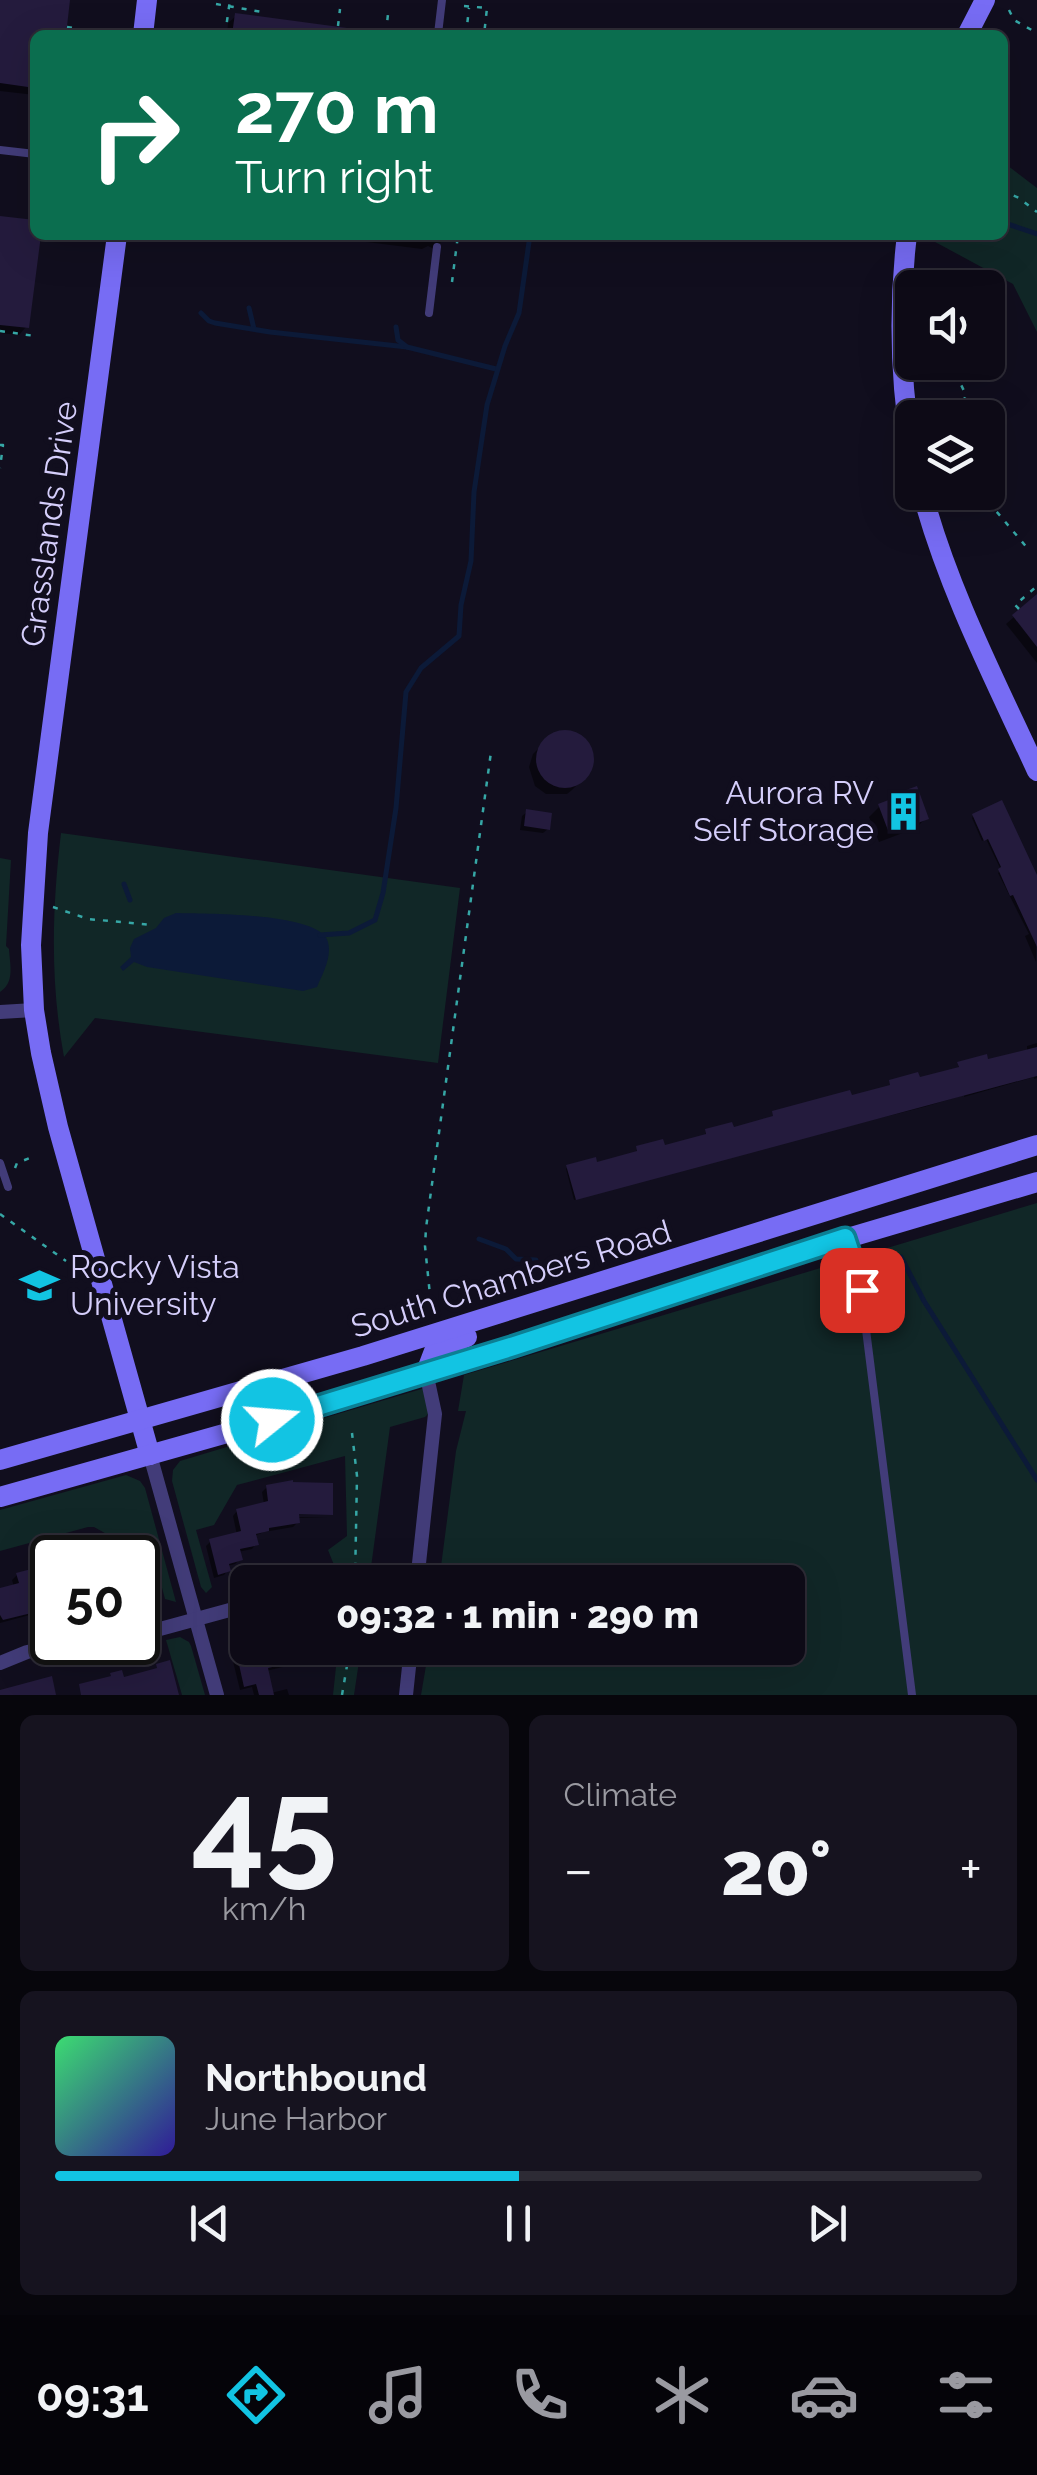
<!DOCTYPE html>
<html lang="en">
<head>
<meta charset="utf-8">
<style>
	:root { --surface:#0d0a16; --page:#16131f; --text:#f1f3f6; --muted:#9a9aa1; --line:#2d2b35; --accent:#12c4e3 }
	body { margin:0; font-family:Raleway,sans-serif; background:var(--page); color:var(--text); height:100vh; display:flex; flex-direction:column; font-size:38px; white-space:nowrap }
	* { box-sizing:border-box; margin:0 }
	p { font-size:32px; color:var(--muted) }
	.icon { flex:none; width:55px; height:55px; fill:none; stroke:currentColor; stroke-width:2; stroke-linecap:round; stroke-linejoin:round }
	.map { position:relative; height:1695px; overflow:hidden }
	.drawer { display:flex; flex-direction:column; gap:20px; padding:20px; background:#07060c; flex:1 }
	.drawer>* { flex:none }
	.hud { position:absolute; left:30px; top:30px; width:978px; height:210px; border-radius:15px; box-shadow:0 10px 40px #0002,0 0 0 2px var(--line); background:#0b6e4f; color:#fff; overflow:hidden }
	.buttons { position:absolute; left:895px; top:270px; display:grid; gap:20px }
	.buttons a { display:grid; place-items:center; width:110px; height:110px; border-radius:15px; background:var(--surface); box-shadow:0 10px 40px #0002,0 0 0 2px var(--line); font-size:50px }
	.speed { position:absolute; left:30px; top:1535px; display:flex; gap:20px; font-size:50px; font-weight:700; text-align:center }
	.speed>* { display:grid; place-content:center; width:130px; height:130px; border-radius:50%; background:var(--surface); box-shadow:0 10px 40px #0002,0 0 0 2px var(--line); line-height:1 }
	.speed .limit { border:5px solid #111; border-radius:15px; background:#fff; color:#111 }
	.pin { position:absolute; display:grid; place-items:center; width:85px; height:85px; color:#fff; margin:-42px; border-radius:20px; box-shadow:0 5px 15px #0006 }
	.me { position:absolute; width:110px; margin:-55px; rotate:73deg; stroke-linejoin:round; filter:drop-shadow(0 0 8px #0008) }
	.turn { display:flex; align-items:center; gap:35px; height:210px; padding:0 40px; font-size:45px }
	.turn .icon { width:130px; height:130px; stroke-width:2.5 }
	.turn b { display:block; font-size:70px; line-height:85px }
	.big { font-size:75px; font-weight:800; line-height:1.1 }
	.drawer .card { flex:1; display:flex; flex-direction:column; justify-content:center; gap:15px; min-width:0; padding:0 35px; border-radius:15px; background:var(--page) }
	.drawer .dial { align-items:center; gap:0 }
	.dial b { font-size:130px; line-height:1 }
	.song { display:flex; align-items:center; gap:30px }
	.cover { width:120px; height:120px; border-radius:15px; background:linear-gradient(135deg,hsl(140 70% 55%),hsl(250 70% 35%)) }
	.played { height:10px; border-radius:5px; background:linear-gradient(90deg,var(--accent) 50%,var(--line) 50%) }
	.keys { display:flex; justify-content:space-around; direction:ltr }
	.heat { display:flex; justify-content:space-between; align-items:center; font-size:55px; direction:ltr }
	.drawer .tiles { flex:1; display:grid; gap:20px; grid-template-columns:1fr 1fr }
	.card:last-child { grid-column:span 2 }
	.trip { position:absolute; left:230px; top:1565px; width:575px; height:100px; border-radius:15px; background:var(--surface); box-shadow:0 10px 40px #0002,0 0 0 2px var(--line); font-weight:800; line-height:100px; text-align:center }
	.dock { display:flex; height:160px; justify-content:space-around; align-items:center; background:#050409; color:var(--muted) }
	.dock .icon { width:70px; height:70px }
	.dock .current { color:var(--accent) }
	.dock b { font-size:45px; color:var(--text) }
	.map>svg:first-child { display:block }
	.grass { fill:#112727 }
	.water { fill:#0c1a38 }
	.shadow { fill:#0007 }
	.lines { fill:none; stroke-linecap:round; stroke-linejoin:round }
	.stream { stroke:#0c1a38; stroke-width:5 }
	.building { fill:#241b3d }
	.path { stroke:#36a7a6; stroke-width:2.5; stroke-dasharray:5 8; stroke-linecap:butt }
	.lane { stroke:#423c79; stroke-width:8 }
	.street { stroke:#423c79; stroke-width:14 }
	.secondary { stroke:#776cf4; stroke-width:20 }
	.route-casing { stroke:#0c7f94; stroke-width:25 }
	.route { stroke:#12c4e3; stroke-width:18 }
	.labels { text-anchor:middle; stroke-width:10; stroke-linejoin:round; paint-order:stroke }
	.street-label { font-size:32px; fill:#d5cefb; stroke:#110e1e }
	.poi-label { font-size:32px; fill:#d5cefb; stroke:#110e1e; text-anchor:end }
</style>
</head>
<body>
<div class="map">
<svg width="1037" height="1695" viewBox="0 0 1037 1695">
	<rect width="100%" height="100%" fill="#110e1e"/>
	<g class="grass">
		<path d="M 1003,162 L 1037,188 L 1037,332 L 1013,284 L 924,236 L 1002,235 Z"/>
		<path d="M 61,833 L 460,888 L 438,1063 L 95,1018 L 64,1057 C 50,982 52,909 61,833 Z"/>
		<path d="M 0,858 L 11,860 L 6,946 L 9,949 C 10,966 15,982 0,992 Z"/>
		<path d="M 1037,1203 L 1037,1695 L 421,1695 L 429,1648 L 788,1648 L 788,1582 L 439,1582 L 456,1451 L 466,1411 L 458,1411 L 464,1375 Z"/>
		<path d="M 428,1387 L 431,1411 L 425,1417 L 390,1427 L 369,1582 L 332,1582 L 334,1565 L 328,1550 L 347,1536 L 345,1456 L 237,1485 L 214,1525 L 196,1530 L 212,1587 L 206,1593 L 201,1587 L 172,1481 L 173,1470 L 180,1461 Z"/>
		<path d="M 126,1475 L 140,1481 L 145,1488 L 176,1602 L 165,1599 L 150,1543 L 132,1548 L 94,1527 L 88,1527 L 0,1551 L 0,1510 Z"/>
		<path d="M 180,1637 L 189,1642 L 191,1646 L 205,1695 L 182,1695 L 166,1640 Z"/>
		<path d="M 338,1648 L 361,1648 L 354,1695 L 333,1695 Z"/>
	</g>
	<path class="water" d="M 176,913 C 204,914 320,912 328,942 C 332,957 323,973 317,987 L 303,991 L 147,967 L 134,962 L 123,971 L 120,967 L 131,957 L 130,948 L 134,939 L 156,928 L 164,918 Z"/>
	<g class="shadow">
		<path d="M 0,0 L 68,0 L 63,35 L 35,35 L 35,95 L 0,91 Z"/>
		<path d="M 236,16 L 384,35 L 227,35 L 228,23 Z"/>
		<path d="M 0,218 L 35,223 L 35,235 L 38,235 L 26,327 L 19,335 L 0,333 Z"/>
		<path d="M 311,235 L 442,235 L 441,242 L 434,249 L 428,246 L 422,249 Z"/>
		<path d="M 1037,597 L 1037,663 L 1006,624 Z"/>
		<path d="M 565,732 L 578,735 L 587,744 L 592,764 L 586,776 L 572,790 L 567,794 L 546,794 L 535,786 L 529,767 L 533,754 L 542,745 L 552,736 Z"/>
		<path d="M 908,792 L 926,818 L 916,828 L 879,842 L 869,817 L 880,806 L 902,798 Z"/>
		<path d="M 527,812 L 548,829 L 543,833 L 520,830 L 522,816 Z"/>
		<path d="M 973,816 L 1037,882 L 1036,962 L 1025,936 L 1029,934 L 998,873 L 1001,870 L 986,839 L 982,841 L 972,818 Z"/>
		<path d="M 1037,1043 L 1037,1078 L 1034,1079 L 1034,1077 L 964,1097 L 964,1095 L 924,1107 L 737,1154 L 574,1200 L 566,1169 L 568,1167 L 595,1165 L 636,1154 L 637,1149 L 663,1148 L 705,1136 L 706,1131 L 732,1130 L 773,1119 L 773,1113 L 850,1098 L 890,1088 L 890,1082 L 918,1080 L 958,1070 L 959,1064 L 987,1062 L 1027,1052 L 1027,1046 Z"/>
		<path d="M 267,1487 L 286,1512 L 286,1517 L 327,1517 L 297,1518 L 298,1522 L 293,1527 L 264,1532 L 254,1536 L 256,1544 L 252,1549 L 238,1552 L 240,1559 L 235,1564 L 227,1566 L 228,1570 L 224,1575 L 214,1578 L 206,1546 L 211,1541 L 237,1535 L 233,1516 L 237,1511 L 264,1504 L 262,1492 Z"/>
		<path d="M 147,1563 L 153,1598 L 148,1603 L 140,1604 L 138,1598 L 138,1564 Z"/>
		<path d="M 17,1575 L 43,1578 L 52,1576 L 52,1609 L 0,1623 L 0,1590 L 14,1587 L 12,1580 Z"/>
		<path d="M 235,1644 L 248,1648 L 328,1648 L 329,1652 L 324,1657 L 266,1671 L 271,1693 L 287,1689 L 289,1695 L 254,1695 L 252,1687 L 240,1690 L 230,1649 Z"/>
	</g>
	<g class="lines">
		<g class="stream">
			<path d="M 1002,222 L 1037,234"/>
			<path d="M 249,308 L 254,329"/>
			<path d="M 201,313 L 209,321 L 215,323 L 270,332 L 407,347"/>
			<path d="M 396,327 L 398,340 L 407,347 L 496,369"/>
			<path d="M 124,884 L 130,900"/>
			<path d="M 320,935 L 349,933 L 375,920 L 383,893 L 396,808 L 406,692 L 421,668 L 459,636 L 461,605 L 471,561 L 474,492 L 487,405 L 505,346 L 519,313 L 530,235"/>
			<path d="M 479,1239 L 506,1249 L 516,1259 L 536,1260"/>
			<path d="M 901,1257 L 924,1301 L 1037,1480"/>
		</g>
	</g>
	<g class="building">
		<path d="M 0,0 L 70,0 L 66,35 L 35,35 L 35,88 L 0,83 Z"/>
		<path d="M 235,13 L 347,28 L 346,35 L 232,35 Z"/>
		<path d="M 0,216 L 35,220 L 35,235 L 41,235 L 29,328 L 0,325 Z"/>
		<path d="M 1037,594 L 1037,647 L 1012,615 Z"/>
		<circle cx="565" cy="759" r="29"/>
		<path d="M 917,786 L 929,819 L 889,833 L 878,804 L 907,793 L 906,790 Z"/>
		<path d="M 1002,800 L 1037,875 L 1037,947 L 1013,895 L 1010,896 L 998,869 L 1001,867 L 988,839 L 984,841 L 972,814 Z"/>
		<path d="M 526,809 L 552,813 L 550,830 L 524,826 Z"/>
		<path d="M 1037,1047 L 1037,1076 L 576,1200 L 566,1165 L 596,1157 L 597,1162 L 637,1151 L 636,1146 L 663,1139 L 665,1145 L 706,1134 L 705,1129 L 732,1122 L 734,1127 L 773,1116 L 772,1111 L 850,1090 L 852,1095 L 890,1085 L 889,1080 L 918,1072 L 920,1077 L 959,1067 L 957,1062 L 987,1054 L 988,1059 Z"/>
		<path d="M 293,1480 L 293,1482 L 333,1483 L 333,1515 L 299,1514 L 300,1523 L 269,1528 L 269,1531 L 256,1534 L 259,1545 L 240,1549 L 243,1560 L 229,1564 L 231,1571 L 218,1575 L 209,1539 L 241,1531 L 236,1509 L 268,1501 L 266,1485 Z"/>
		<path d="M 150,1560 L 155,1599 L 144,1600 L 143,1594 L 138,1595 L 138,1562 Z"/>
		<path d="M 43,1566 L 45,1575 L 52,1574 L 52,1608 L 3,1620 L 0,1615 L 0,1588 L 19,1583 L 16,1573 Z"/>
		<path d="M 248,1639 L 248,1648 L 329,1648 L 330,1654 L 268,1668 L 274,1695 L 259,1695 L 256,1684 L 244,1687 L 234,1642 Z"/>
		<path d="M 170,1660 L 179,1695 L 81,1695 L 79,1684 L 111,1676 L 110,1673 L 122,1670 L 124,1677 L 157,1668 L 156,1664 Z"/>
		<path d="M 52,1676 L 56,1695 L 0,1695 L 0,1690 Z"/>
	</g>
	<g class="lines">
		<g class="path">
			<path d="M 216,4 L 262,12"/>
			<path d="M 464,6 L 487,8 L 484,35"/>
			<path d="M 1009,10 L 1014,20 L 1037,33"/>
			<path d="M 338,26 L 340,9"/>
			<path d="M 67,27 L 73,28"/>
			<path d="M 386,33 L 388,14"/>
			<path d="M 225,35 L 230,0"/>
			<path d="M 466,35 L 469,8"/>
			<path d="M 1002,190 L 1019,198 L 1037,212"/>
			<path d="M 452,282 L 458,235"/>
			<path d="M 0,331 L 35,336"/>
			<path d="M 950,362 L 966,395 L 956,418"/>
			<path d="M 928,364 L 931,362"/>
			<path d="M 0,445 L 3,445 L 0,468"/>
			<path d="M 980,492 L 1029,550"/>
			<path d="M 1019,609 L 1015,605 L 1037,586"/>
			<path d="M 53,907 L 88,919 L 153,925"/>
			<path d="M 15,1168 L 17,1163 L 35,1156"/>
			<path d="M 0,1214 L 66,1261"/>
			<path d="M 432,1315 L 425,1246 L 426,1228 L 491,752"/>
			<path d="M 352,1433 L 357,1476 L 355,1582"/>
			<path d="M 342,1695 L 350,1648"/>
		</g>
		<g class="lane">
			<path d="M 438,34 L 442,0"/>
			<path d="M 0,150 L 35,154"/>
			<path d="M 429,313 L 437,247"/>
			<path d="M 0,1163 L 8,1187"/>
			<path d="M 847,1242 L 861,1290 L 912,1695"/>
		</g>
		<g class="street">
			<path d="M 0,1012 L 34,1010"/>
			<path d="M 150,1455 L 217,1695"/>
			<path d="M 293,1582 L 302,1571"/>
			<path d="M 417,1582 L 435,1414 L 426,1372"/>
			<path d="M 138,1635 L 248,1605"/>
			<path d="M 0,1663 L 27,1652 L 74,1642"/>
			<path d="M 406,1695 L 411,1648"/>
		</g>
		<g class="secondary">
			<path d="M 143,35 L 147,0"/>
			<path d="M 967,35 L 985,0"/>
			<path d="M 117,235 L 38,833 L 31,945 L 34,1010 L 41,1053 L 58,1127 L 150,1455"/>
			<path d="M 907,235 C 898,308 900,380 912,453"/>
			<path d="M 922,492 C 948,589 995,680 1037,771"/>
			<path d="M 426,1372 L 434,1351 L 467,1337"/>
			<path d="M 0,1460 L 363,1356 L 1037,1145"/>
			<path d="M 0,1497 L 302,1412 L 824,1245 L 1037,1182"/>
		</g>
	</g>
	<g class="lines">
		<defs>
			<path id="route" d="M 272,1420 L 514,1346 L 845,1238 L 862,1290"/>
		</defs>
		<use href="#route" class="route-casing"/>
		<use href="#route" class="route"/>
	</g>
	<defs>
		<symbol id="building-bare" viewBox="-9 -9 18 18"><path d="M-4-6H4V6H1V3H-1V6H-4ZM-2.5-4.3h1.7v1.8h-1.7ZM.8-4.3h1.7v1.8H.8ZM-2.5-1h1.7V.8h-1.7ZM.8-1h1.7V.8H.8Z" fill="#12c4e3" stroke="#110e1e" stroke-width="2.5" paint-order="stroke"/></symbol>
		<symbol id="university-bare" viewBox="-9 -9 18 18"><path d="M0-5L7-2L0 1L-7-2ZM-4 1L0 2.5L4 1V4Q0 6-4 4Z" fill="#12c4e3" stroke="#110e1e" stroke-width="2.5" paint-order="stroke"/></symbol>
	</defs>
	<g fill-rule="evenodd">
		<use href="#building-bare" x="876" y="784" width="55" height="55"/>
		<use href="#university-bare" x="12" y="1258" width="55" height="55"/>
	</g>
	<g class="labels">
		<g class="street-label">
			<text transform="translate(49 524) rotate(-82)" y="11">Grasslands Drive</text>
			<text transform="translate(511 1279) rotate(-17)" y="11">South Chambers Road</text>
		</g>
		<g class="poi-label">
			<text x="874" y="804">Aurora RV<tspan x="874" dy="37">Self Storage</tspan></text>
			<text x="70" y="1278" text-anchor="start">Rocky Vista<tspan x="70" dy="37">University</tspan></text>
		</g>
	</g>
</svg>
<div class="buttons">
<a><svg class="icon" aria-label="sound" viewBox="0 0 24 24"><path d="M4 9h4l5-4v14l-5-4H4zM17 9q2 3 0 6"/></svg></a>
<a><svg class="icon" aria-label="layers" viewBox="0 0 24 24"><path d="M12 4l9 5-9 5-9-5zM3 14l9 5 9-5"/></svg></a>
</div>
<div class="speed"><div class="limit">50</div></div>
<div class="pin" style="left:862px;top:1290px;background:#d93025"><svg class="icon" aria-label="arrive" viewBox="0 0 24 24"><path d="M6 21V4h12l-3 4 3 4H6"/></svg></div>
<svg class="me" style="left:272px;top:1420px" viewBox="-20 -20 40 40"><circle r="17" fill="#12c4e3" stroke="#fff" stroke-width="3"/><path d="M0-11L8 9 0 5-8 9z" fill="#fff"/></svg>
<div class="trip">09:32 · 1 min · 290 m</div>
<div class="hud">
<div class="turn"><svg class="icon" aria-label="right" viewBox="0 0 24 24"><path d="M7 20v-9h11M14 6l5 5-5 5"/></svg><div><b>270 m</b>Turn right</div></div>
</div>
</div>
<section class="drawer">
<div class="tiles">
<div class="card dial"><b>45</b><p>km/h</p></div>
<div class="card"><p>Climate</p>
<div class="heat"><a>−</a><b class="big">20°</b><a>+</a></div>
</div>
<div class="card">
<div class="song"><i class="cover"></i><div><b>Northbound</b><p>June Harbor</p></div></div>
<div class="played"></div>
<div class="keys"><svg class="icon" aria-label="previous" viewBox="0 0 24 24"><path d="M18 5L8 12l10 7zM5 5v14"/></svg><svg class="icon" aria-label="pause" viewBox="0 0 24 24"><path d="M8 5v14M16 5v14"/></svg><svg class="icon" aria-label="next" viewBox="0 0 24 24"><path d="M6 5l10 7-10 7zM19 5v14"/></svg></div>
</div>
</div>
</section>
<nav class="dock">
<b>09:31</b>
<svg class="icon current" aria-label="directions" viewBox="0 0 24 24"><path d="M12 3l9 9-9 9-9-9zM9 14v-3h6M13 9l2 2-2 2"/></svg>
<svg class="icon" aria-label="music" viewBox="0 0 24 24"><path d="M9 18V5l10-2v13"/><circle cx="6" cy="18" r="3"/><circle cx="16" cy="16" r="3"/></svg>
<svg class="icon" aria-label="phone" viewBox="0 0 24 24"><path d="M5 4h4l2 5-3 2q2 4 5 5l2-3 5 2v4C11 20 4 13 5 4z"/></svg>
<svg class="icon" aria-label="climate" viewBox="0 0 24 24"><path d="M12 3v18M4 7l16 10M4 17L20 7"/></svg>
<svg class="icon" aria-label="car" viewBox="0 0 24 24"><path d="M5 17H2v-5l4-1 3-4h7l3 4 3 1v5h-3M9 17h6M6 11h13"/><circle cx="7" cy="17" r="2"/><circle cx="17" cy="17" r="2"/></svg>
<svg class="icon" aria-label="filters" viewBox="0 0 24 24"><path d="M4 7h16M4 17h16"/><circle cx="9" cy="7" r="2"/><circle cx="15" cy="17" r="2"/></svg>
</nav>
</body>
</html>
